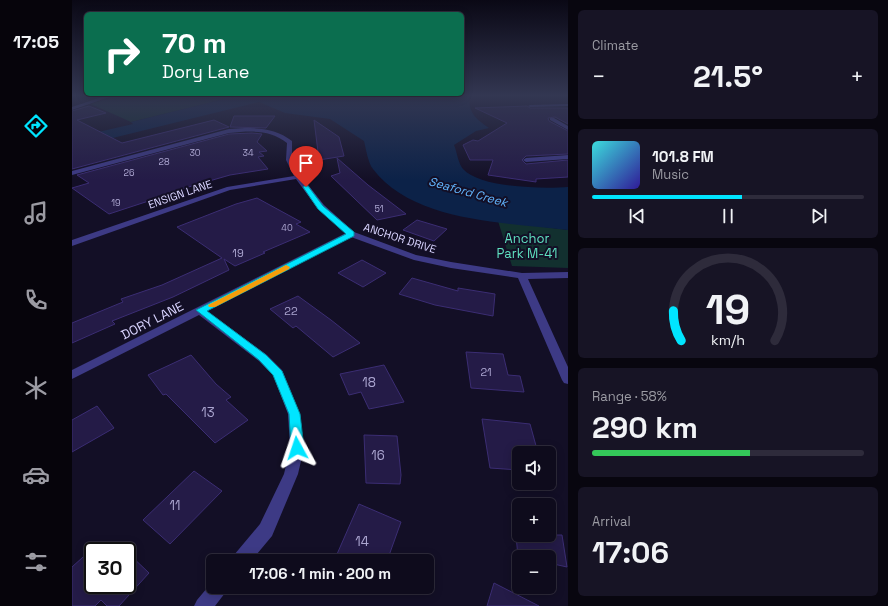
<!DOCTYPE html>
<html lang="en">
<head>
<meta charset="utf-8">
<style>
	:root { --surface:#0e0b1c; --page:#171425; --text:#f1f3f6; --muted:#9b9ba3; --line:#2e2b3b; --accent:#00e5ff }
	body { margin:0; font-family:"Space Grotesk",sans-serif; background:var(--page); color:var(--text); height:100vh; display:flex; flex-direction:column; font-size:15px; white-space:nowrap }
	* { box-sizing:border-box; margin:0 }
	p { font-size:13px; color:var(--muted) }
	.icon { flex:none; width:22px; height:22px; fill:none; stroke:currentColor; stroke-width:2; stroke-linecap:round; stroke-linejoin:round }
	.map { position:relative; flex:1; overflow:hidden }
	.sheet { display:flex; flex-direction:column; gap:10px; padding:10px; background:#08060f; width:320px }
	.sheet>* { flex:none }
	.banner { position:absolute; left:12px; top:12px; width:380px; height:84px; border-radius:6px; box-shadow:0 2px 10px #0003,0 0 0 1px var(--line); background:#0b6e4f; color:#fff; overflow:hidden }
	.controls { position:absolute; left:440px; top:446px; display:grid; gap:8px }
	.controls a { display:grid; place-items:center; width:44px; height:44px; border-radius:6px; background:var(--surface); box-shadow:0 2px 10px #0003,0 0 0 1px var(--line); font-size:20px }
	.speed { position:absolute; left:12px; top:542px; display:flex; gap:8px; font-size:20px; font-weight:700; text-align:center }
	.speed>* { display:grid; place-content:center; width:52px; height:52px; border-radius:50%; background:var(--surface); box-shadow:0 2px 10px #0003,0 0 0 1px var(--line); line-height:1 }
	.speed .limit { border:2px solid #111; border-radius:6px; background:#fff; color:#111 }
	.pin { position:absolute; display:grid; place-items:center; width:34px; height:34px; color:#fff; margin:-41px -17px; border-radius:50% 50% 50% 0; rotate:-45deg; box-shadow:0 0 4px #0007 }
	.pin .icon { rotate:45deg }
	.me { position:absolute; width:44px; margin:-22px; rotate:355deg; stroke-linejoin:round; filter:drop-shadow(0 0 3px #0008) }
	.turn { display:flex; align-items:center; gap:14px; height:84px; padding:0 12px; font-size:18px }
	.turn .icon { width:52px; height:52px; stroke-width:2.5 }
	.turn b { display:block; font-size:28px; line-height:34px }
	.big { font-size:30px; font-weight:700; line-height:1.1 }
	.sheet .card { flex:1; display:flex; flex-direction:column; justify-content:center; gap:6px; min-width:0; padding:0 14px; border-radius:6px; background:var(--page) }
	.sheet .dial { align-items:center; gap:0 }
	.dial svg { height:104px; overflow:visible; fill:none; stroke:var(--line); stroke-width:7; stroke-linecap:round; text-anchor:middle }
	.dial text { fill:var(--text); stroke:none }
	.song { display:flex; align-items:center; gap:12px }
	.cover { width:48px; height:48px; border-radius:6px; background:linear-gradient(135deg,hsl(180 70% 55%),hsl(250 70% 35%)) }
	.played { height:4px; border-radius:2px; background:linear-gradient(90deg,var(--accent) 55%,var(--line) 55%) }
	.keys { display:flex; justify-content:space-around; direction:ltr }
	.heat { display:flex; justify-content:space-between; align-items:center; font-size:22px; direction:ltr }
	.charge { height:6px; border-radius:3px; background:linear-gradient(90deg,#34c759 58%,var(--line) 0) }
	.trip { position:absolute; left:134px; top:554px; width:228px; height:40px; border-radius:6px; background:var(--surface); box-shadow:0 2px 10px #0003,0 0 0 1px var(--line); font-weight:700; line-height:40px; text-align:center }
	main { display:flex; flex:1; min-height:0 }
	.dock { display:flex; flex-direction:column; width:72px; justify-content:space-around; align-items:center; background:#06040b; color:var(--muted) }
	.dock .icon { width:28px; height:28px }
	.dock .on { color:var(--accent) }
	.dock b { font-size:18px; color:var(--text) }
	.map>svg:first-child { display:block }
	.green { fill:#12302f }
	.water { fill:#0c2248 }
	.building { fill:#241b47; stroke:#3b2d73 }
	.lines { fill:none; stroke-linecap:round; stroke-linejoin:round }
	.minor { fill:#3d3a85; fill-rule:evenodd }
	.route { fill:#00e5ff; stroke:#0095a6 }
	.slow { fill:#f59e0b }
	.labels { text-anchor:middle; stroke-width:4; stroke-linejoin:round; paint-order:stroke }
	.far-number-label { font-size:9px; fill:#aca6d1 }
	.far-street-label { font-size:11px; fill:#d9d4ff; stroke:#130f26 }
	.number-label { font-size:11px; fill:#aca6d1 }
	.far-water-label { font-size:12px; font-style:italic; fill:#62b6ff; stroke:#130f26 }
	.park-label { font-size:13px; fill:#5fe0c0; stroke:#130f26 }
	.street-label { font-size:13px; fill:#d9d4ff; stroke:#130f26 }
	.near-number-label { font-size:13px; fill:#aca6d1 }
</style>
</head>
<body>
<main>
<nav class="dock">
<b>17:05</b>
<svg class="icon on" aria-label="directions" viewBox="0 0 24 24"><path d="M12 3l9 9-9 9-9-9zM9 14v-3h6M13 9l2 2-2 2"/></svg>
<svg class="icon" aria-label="music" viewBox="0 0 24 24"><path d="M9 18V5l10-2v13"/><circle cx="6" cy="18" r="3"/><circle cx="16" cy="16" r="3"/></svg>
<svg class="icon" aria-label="phone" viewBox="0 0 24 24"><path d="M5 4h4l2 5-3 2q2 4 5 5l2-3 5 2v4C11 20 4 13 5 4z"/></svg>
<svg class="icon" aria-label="climate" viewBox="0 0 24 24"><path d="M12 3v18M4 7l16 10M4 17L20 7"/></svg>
<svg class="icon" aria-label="car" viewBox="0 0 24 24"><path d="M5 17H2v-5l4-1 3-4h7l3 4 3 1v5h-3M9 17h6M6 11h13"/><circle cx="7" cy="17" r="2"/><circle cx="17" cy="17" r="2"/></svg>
<svg class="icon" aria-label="filters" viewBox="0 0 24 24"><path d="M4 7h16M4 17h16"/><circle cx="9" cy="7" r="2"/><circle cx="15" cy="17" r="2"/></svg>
</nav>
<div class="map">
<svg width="496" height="606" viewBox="0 0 496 606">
	<rect width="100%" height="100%" fill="#130f26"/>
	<g class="green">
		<path d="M 46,95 L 169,95 L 59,122 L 19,104 Z"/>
		<path d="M 426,221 L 496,230 L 496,268 L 440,266 Z"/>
	</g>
	<path class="water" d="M 169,95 L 398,95 C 395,112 404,119 417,128 L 404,131 L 382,145 C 385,152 386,163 391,169 C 408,188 471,189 496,187 L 496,230 C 434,222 342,223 301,169 C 296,163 294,149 292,141 L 258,119 L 213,113 L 187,102 L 0,148 L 0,138 L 61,124 L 59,122 Z"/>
	<g class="building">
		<path d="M 17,106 L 34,113 L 5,120 L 50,143 L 142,120 L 157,127 L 0,169 L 0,111 Z"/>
		<path d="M 455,106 L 458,108 L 496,108 L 496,124 L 483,117 L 476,118 L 477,121 L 496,131 L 496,154 L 454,156 L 450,160 L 454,164 L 496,160 L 496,177 L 464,179 L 464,182 L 416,175 L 421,160 L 398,160 L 391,145 L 401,140 L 406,141 L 435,123 L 403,108 Z"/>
		<path d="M 162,116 L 203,116 L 194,128 L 158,127 Z"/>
		<path d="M 242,120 L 267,137 L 272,156 L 247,160 Z"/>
		<path d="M 180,133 L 190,134 L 185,142 L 195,151 L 187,152 L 192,156 L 186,157 L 196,169 L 158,175 L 106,190 L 107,191 L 37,214 L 0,188 L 17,183 L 5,175 L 157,134 Z"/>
		<path d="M 265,158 L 296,185 L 334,214 L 305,220 L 259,176 L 268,173 Z"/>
		<path d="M 185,198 L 229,222 L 224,224 L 238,232 L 191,252 L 193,253 L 163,266 L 152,259 L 157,270 L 101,297 L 40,321 L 43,324 L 0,343 L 0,323 L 51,302 L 49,299 L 90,285 L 150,258 L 105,227 L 164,204 Z"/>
		<path d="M 345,220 L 375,229 L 362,241 L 331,230 Z"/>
		<path d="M 290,260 L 314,273 L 291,287 L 266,273 Z"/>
		<path d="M 340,278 L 386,291 L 386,288 L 423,294 L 421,316 L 363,305 L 327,294 Z"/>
		<path d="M 226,296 L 259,320 L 288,343 L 261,357 L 224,326 L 221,328 L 198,309 Z"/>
		<path d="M 394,352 L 431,354 L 436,375 L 448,376 L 452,392 L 399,388 Z"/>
		<path d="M 119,355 L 144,384 L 159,397 L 154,400 L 176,420 L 143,443 L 94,394 L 91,395 L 76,375 Z"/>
		<path d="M 312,365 L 332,402 L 297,409 L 289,392 L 277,395 L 268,374 Z"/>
		<path d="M 25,406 L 42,428 L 0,452 L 0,420 Z"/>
		<path d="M 410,419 L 458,424 L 466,453 L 447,453 L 447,470 L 418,468 Z"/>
		<path d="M 292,435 L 325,436 L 329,475 L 328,484 L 294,483 Z"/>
		<path d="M 122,471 L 150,491 L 98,544 L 71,520 Z"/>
		<path d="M 287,504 L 329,522 L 315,561 L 262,561 Z"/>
		<path d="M 444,535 L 490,535 L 495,567 L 477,563 L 477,557 L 446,557 Z"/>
		<path d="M 21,548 L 21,585 L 55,585 L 55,552 L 77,573 L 47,606 L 35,606 L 29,600 L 23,606 L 0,606 L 0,567 Z"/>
		<path d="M 422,583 L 467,606 L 415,606 Z"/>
	</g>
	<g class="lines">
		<g class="minor">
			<path d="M 36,95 L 43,95 L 0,110 L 0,107 Z"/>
			<path d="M 496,104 L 496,106 L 458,107 L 456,106 L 458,105 Z"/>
			<path d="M 478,118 L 482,118 L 496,126 L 496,130 L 478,120 Z"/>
			<path d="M 173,128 C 190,128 206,130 220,141 L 220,160 L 229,176 L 252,205 L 282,232 L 344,255 L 379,262 L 450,273 L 496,272 L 496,278 L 456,279 L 496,367 L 496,384 L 492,383 L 490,380 L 446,278 L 379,268 L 342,260 L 279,237 L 135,311 L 195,355 L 210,370 L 228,414 L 232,448 L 226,474 L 200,536 L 179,561 L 160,561 L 162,555 L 188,524 L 212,474 L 218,448 L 216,414 L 201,375 L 187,361 L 127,315 L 0,379 L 0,370 L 274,233 L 246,209 L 224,179 L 158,190 L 0,246 L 0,240 L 155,187 L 222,176 L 214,160 L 215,143 C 198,129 178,131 157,133 L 0,175 L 0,171 L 157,129 Z"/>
			<path d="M 496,155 L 496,159 L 454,162 L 451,160 L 454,158 Z"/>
			<path d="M 141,581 L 141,587 L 156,587 L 153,593 L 143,606 L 122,606 L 125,600 Z"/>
		</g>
	</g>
	<linearGradient id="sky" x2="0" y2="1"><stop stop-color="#0a0815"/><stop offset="0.53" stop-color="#333752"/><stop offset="1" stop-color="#333752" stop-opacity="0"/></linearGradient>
	<rect width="496" height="180" fill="url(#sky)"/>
	<path class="route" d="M 232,186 L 236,186 L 251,206 L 282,232 L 282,236 L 135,311 L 194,355 L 210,371 L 228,414 L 232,448 L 230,452 L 225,453 L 221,452 L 219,448 L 217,414 L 201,375 L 187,360 L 124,310 L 274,234 L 246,209 L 231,187 Z"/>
	<path class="slow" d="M 214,265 L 218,267 L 217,269 L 143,307 L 137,307 L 136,305 Z"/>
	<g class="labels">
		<g class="far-number-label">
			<text x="123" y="156">30</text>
			<text x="176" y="156">34</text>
			<text x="92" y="165">28</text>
			<text x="57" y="176">26</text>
			<text x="44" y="206">19</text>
			<text x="307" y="212">51</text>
			<text x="215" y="231">40</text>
		</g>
		<g class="far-street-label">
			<text transform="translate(108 194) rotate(-19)" y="4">ENSIGN LANE</text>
			<text transform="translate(328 238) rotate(18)" y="4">ANCHOR DRIVE</text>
		</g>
		<g class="number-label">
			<text x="166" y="257">19</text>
			<text x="219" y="315">22</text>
			<text x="414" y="376">21</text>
		</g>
		<g class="far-water-label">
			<text transform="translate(396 192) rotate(16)" y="4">Seaford Creek</text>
		</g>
		<g class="park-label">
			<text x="455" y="243">Anchor<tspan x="455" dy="15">Park M-41</tspan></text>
		</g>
		<g class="street-label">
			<text transform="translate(80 320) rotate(-27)" y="5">DORY LANE</text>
		</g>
		<g class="near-number-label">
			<text x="297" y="387">18</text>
			<text x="136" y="417">13</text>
			<text x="306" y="460">16</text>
			<text x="103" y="510">11</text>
			<text x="290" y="546">14</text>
		</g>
	</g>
</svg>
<div class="controls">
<a><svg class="icon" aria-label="sound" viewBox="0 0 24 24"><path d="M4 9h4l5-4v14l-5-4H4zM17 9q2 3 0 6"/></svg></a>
<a>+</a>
<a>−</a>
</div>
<div class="speed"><div class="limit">30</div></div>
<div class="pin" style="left:234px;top:187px;background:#d93025"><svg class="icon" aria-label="arrive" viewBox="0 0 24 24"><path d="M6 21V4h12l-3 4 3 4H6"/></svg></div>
<svg class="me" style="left:225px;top:448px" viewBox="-20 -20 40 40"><path d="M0-17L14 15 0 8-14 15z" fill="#00e5ff" stroke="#fff" stroke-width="4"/></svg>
<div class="trip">17:06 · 1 min · 200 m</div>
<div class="banner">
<div class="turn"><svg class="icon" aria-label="right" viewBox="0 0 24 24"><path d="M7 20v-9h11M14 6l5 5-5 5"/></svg><div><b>70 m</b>Dory Lane</div></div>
</div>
</div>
<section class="sheet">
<div class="card"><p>Climate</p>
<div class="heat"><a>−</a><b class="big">21.5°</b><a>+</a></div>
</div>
<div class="card">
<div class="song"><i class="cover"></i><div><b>101.8 FM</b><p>Music</p></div></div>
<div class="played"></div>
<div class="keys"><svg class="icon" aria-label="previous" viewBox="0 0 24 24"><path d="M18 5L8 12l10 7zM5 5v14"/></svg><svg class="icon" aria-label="pause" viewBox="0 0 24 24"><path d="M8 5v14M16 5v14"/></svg><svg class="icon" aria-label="next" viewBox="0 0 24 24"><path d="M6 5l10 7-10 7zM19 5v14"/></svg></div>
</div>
<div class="card dial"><svg viewBox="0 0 100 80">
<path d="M14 69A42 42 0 1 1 86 69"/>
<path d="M14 69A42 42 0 0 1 8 46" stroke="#00e5ff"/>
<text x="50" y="56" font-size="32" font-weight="700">19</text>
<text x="50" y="72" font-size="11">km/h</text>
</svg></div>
<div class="card"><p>Range · 58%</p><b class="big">290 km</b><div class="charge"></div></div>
<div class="card"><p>Arrival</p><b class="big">17:06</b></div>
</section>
</main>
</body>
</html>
